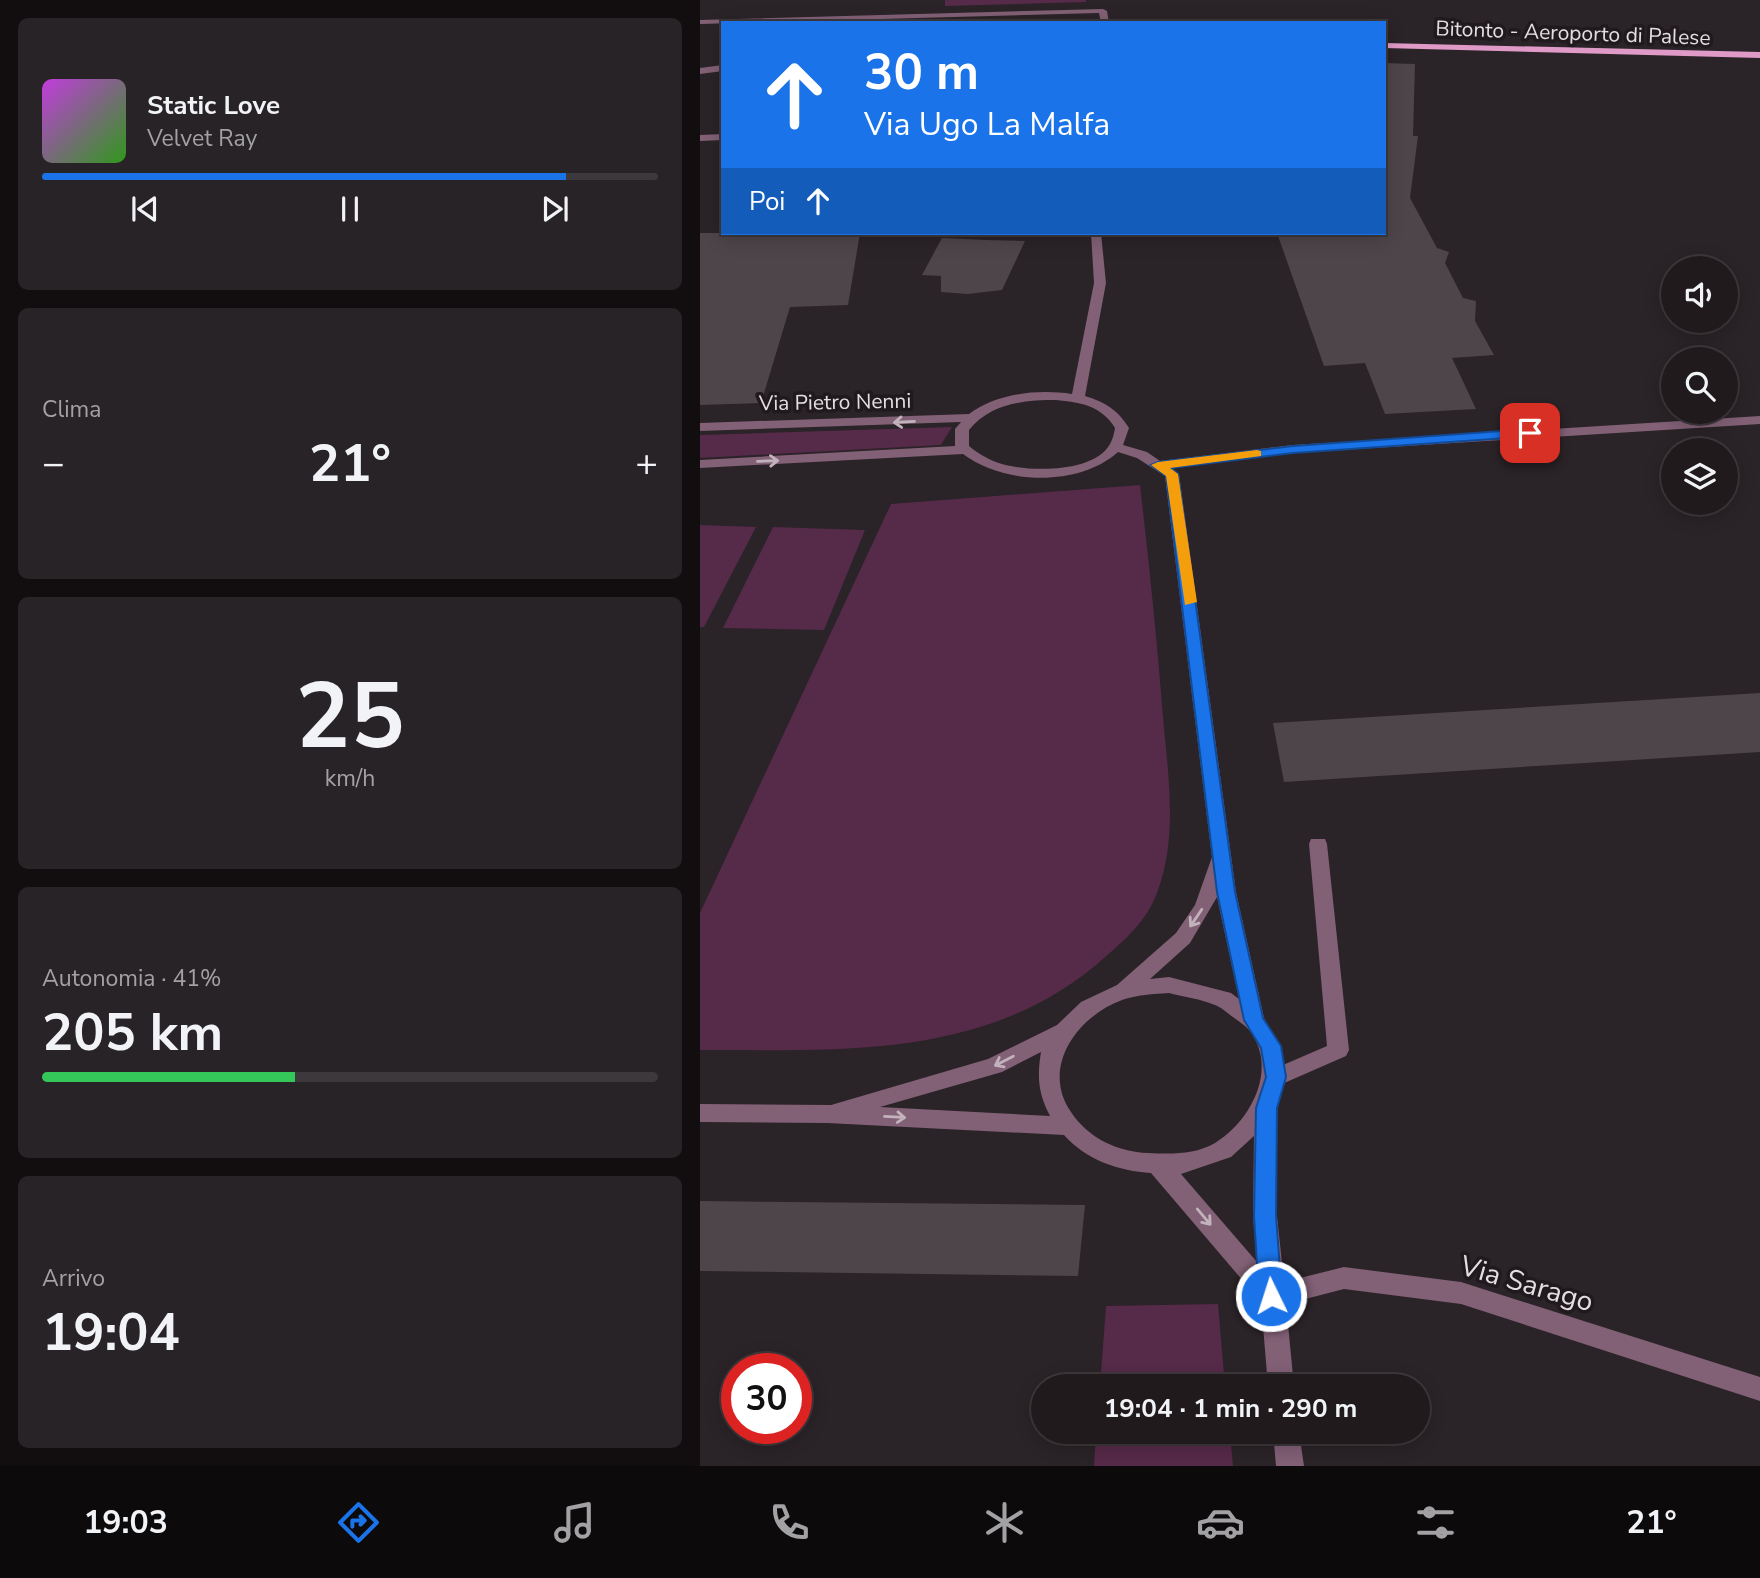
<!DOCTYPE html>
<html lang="it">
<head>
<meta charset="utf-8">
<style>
	:root { --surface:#201a1d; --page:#282326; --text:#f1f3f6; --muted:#a2a1a4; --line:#3d383b; --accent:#1a73e8 }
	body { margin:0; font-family:"Nunito Sans",sans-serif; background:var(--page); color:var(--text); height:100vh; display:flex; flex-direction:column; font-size:26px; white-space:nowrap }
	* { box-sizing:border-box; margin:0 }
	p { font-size:23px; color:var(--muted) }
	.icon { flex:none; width:38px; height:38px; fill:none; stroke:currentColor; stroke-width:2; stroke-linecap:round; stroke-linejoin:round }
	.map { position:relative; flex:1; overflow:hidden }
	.drawer { display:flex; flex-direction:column; gap:18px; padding:18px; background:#120e10; width:700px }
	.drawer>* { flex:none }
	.hud { position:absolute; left:21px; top:21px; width:665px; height:214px; border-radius:0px; box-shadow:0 4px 18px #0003,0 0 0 2px var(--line); background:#1a73e8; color:#fff; overflow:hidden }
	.fabs { position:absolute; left:961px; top:256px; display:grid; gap:14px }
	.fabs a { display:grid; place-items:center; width:77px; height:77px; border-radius:50%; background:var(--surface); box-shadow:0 4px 18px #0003,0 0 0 2px var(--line); font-size:35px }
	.speed { position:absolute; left:21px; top:1353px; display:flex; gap:14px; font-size:35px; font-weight:700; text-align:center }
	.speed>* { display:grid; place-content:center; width:91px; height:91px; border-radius:50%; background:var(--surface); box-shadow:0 4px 18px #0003,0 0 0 2px var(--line); line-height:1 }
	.speed .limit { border:10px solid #d22; background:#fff; color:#111 }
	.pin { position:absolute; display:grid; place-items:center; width:60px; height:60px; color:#fff; margin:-30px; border-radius:14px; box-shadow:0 4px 10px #0006 }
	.me { position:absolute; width:77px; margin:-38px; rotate:356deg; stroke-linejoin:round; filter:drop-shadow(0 0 5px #0008) }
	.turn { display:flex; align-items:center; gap:24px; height:147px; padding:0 28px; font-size:32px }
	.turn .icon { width:91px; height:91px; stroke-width:2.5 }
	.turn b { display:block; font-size:49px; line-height:60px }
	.then { display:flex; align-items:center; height:66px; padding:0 28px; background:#0003; gap:14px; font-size:26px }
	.big { font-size:52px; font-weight:700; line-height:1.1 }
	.drawer .tile { flex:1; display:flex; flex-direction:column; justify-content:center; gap:10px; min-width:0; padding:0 24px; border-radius:10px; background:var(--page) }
	.drawer .dial { align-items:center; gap:0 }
	.dial b { font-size:91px; line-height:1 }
	.song { display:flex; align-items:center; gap:21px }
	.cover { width:84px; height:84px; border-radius:10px; background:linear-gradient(135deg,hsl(290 70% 55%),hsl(110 70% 35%)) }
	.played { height:7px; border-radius:4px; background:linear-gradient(90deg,var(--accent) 85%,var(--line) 85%) }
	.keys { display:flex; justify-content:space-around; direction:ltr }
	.heat { display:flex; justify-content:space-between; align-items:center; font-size:38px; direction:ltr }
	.charge { height:10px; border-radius:5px; background:linear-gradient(90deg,#34c759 41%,var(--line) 0) }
	.trip { position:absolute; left:331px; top:1374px; width:399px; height:70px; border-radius:35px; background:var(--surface); box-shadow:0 4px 18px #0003,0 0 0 2px var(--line); font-weight:700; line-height:70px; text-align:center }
	.menu { display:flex; height:112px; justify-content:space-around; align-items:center; background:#0d0a0c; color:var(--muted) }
	.menu .icon { width:49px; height:49px }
	.menu .active { color:var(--accent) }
	.menu b { font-size:32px; color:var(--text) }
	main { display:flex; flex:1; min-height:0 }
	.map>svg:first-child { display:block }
	.green { fill:#562a49 }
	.building { fill:#4d454a }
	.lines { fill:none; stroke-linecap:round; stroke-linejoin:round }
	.minor { fill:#826076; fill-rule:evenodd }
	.major { fill:#df9ac8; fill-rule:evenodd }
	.oneway { stroke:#c1b2bc }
	.route { fill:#1a73e8; stroke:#114b97; stroke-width:2 }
	.slow { fill:#f59e0b }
	.labels { text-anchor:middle; stroke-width:7; stroke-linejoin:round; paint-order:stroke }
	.far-street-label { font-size:21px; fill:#e3dee1; stroke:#20191e }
	.near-street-label { font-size:28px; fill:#e3dee1; stroke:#20191e }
</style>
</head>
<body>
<main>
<section class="drawer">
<div class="tile">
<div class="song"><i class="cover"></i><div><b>Static Love</b><p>Velvet Ray</p></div></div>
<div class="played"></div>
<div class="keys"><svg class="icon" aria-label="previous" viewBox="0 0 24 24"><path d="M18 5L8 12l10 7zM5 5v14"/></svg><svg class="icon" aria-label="pause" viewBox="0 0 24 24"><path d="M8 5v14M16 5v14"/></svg><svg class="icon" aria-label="next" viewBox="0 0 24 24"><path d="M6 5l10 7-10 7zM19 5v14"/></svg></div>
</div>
<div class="tile"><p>Clima</p>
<div class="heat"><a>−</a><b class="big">21°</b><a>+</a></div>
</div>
<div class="tile dial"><b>25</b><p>km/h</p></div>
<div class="tile"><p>Autonomia · 41%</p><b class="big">205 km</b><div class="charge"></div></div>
<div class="tile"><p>Arrivo</p><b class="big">19:04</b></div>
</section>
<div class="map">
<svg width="1060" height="1466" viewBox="0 0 1060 1466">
	<rect width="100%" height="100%" fill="#2a2327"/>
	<g class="green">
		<path d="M 245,0 L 386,0 L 386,2 L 245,6 Z"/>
		<path d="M 252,427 L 241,445 L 0,458 L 0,435 Z"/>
		<path d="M 440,485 C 449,562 457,639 463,717 C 468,773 478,836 458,890 C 448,920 426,939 403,959 C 288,1060 142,1050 0,1050 L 0,913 L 191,504 Z"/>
		<path d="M 0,525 L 56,527 L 4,627 L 0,627 Z"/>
		<path d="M 73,527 L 165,530 L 124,630 L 23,628 Z"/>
		<path d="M 518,1304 L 525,1386 L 400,1386 L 406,1306 Z"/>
		<path d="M 396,1432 L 530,1432 L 533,1466 L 394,1466 Z"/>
	</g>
	<g class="building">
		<path d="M 684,63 L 715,64 L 713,136 L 718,136 L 710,198 L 737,248 L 749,252 L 745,263 L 763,298 L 776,301 L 775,321 L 794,355 L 752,358 L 776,409 L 685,414 L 665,363 L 624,366 L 577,233 L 684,233 Z"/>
		<path d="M 0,233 L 160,233 L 148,305 L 90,307 L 61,403 L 0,405 Z"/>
		<path d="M 242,238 L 286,240 L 325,241 L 302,290 L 268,294 L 241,292 L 241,276 L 222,275 Z"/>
		<path d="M 1060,693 L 1060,752 L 584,782 L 573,723 Z"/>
		<path d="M 0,1201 L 385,1205 L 378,1276 L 0,1271 Z"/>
	</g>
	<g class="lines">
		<g class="minor">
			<path d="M 403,9 L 407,11 L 409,23 L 401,23 L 399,13 L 0,24 L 0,20 Z"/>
			<path d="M 23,65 L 23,71 L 0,74 L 0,68 Z"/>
			<path d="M 23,134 L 23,140 L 0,141 L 0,135 Z"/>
			<path d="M 391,233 L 401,233 L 406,283 L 385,396 C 405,402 418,410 429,428 L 423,445 L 447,452 L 460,461 L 593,445 L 1060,416 L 1060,424 L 593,453 L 471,468 L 479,474 L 536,892 L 564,1018 L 583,1057 L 583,1065 L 627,1046 L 609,844 L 611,839 L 625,839 L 627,844 L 649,1050 L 646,1056 L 582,1084 L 575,1104 L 577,1216 L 584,1282 L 644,1267 L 761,1282 L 1060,1377 L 1060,1401 L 761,1304 L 644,1289 L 586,1304 L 594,1386 L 568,1386 L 561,1302 L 451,1173 C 419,1171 386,1160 364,1135 L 127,1123 L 0,1122 L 0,1104 L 131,1105 L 288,1059 L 357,1025 L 381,1002 L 417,985 L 476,933 L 495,905 L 512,857 L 465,476 L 437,458 L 418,452 C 379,487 304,485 263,454 L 0,468 L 0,460 L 255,446 L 255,429 L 261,422 L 0,431 L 0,423 L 269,414 C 297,393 338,389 372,394 L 394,283 ZM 356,400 C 380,402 402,406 415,428 C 414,433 413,439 410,444 C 394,473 330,472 302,464 C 289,460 279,454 269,446 L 269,430 C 291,403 324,400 356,400 ZM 517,897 L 539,999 L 531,993 L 469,977 L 450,979 L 490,943 ZM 469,993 C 484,997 501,999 515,1005 C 521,1007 527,1013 533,1017 C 538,1021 545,1025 549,1030 C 579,1068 551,1121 515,1143 C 494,1155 471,1154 448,1153 C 418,1152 388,1138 371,1112 C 340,1067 378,1016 422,1000 C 437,995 453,994 469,993 ZM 341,1052 C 337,1077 338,1093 350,1116 L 180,1107 L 302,1072 ZM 554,1136 L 553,1216 L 557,1262 L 481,1174 L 531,1157 Z"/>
			<path d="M 573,1432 L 599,1432 L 604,1466 L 576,1466 Z"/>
		</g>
		<path class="major" d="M 684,43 L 1060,52 L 1060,58 L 684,48 Z"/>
	</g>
	<defs><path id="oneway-shaft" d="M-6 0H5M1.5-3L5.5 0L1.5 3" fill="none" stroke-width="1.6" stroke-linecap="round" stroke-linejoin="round" transform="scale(1.75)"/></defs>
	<g class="oneway">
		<use href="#oneway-shaft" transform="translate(204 422) rotate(177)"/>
		<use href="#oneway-shaft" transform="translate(68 461) rotate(-2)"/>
		<use href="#oneway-shaft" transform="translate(496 918) rotate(124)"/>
		<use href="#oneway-shaft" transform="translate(304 1061) rotate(153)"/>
		<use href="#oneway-shaft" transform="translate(195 1117) rotate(3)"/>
		<use href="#oneway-shaft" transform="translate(504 1217) rotate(50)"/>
	</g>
	<path class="route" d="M 830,429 L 836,433 L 835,436 L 593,453 L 471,468 L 478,474 L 535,892 L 563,1018 L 581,1046 L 586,1077 L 577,1108 L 576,1216 L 582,1296 L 579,1303 L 571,1306 L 563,1303 L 559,1296 L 554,1216 L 556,1108 L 566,1077 L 561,1048 L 544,1020 L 517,892 L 466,476 L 451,465 L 458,462 L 593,446 Z"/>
	<path class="slow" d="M 557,450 L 561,451 L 561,456 L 470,468 L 478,474 L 497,602 L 485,605 L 466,476 L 451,465 L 458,462 Z"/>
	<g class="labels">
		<g class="far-street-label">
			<text transform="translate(873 33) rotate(2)" y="7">Bitonto - Aeroporto di Palese</text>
			<text transform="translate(135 402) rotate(-1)" y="7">Via Pietro Nenni</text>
		</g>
		<g class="near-street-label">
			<text transform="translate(827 1283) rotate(16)" y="10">Via Sarago</text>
		</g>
	</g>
</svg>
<div class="fabs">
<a><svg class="icon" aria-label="sound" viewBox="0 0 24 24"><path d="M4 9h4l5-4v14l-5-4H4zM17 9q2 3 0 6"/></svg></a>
<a><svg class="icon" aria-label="search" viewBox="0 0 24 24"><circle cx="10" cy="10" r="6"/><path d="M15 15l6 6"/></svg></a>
<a><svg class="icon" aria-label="layers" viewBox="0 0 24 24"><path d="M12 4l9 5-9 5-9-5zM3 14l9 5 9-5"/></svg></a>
</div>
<div class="speed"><div class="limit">30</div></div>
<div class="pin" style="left:830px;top:433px;background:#d93025"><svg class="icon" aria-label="arrive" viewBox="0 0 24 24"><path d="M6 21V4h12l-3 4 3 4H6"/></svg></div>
<svg class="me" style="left:571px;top:1296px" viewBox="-20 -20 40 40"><circle r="17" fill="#1a73e8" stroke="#fff" stroke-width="3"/><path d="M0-11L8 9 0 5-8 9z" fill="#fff"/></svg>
<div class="trip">19:04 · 1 min · 290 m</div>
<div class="hud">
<div class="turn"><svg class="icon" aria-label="ahead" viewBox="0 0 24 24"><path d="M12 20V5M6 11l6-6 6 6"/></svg><div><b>30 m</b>Via Ugo La Malfa</div></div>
<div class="then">Poi<svg class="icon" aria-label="ahead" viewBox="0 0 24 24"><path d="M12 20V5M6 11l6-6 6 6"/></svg></div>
</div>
</div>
</main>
<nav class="menu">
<b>19:03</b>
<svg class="icon active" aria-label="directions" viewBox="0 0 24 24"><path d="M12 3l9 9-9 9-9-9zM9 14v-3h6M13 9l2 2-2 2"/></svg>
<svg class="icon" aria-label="music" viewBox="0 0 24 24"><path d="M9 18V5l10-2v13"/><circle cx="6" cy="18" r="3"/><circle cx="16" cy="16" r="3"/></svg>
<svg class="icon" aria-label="phone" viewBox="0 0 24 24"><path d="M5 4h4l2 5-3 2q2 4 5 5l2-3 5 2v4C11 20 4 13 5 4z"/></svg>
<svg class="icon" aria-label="climate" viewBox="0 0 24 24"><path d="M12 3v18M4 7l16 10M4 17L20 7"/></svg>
<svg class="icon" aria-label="car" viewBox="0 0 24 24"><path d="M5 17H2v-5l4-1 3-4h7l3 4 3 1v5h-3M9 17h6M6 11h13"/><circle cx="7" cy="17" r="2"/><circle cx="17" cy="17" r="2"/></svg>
<svg class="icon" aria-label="filters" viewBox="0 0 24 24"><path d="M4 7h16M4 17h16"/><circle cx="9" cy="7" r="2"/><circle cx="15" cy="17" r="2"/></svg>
<b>21°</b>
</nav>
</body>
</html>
